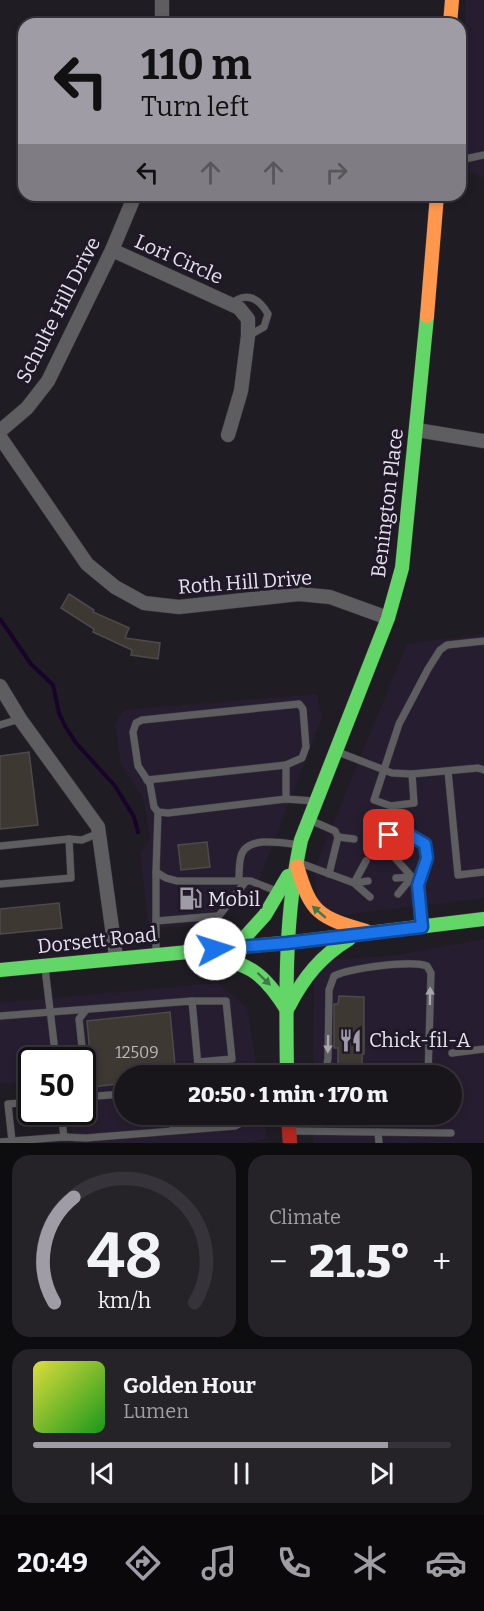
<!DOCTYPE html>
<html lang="en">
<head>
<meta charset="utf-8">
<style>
	:root { --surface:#18151b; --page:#252228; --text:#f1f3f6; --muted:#9f9fa3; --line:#36343a; --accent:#a09ca5 }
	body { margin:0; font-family:Bitter,serif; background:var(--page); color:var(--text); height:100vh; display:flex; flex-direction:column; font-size:22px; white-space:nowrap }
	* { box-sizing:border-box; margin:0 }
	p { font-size:20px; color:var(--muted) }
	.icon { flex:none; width:33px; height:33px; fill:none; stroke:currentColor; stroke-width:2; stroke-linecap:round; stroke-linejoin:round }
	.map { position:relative; height:1143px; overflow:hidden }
	.panel { display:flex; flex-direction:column; gap:12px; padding:12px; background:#0d0c0f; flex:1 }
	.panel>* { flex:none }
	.banner { position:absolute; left:18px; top:18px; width:448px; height:183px; border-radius:18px; box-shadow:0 3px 9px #0003,0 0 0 2px var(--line); background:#a09ca5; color:#111; overflow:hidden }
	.speed { position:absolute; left:18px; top:1047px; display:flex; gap:12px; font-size:30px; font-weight:700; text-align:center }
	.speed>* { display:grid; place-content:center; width:78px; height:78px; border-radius:50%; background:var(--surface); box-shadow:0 3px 9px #0003,0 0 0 2px var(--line); line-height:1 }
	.speed .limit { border:3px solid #111; border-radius:9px; background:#fff; color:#111 }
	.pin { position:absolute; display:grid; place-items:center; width:51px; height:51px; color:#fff; margin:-26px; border-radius:12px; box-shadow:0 3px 9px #0006 }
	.me { position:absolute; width:66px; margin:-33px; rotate:85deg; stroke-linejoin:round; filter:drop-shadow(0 0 4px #0008) }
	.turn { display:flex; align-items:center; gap:21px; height:126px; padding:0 24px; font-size:27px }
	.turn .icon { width:78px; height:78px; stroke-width:2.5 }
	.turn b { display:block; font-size:42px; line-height:51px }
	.lanes { display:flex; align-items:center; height:57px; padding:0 24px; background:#0003; justify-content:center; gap:30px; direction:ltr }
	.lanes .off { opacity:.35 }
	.big { font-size:45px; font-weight:800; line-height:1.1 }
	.panel .tile { flex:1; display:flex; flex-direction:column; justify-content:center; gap:9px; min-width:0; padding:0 21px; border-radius:18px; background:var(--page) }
	.panel .dial { align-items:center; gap:0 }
	.dial svg { height:156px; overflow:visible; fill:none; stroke:var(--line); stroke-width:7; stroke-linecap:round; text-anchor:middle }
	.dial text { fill:var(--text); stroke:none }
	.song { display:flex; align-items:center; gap:18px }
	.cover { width:72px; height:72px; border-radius:9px; background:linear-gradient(135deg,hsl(60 70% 55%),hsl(120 70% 35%)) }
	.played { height:6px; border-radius:3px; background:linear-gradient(90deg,var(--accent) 85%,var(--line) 85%) }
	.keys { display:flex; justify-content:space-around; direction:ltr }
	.heat { display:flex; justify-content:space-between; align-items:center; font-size:33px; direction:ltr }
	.panel .tiles { flex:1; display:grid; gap:12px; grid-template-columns:1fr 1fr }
	.tile:last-child { grid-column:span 2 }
	.trip { position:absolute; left:114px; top:1065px; width:348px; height:60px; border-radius:30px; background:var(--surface); box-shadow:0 3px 9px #0003,0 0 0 2px var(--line); font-weight:800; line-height:60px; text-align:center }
	.menu { display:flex; height:96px; justify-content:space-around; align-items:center; background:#0a080b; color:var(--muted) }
	.menu .icon { width:42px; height:42px }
	.menu .active { color:var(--accent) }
	.menu b { font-size:27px; color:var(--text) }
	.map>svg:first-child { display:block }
	.built { fill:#271d30 }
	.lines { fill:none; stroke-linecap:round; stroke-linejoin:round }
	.stream { stroke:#18032a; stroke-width:4 }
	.building { fill:#3d3832; stroke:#4d4a4a; stroke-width:1.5 }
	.lane-casing { stroke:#3c383f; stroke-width:8 }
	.street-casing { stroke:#3c383f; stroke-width:15 }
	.fast-casing { stroke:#3c383f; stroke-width:15 }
	.slow-casing { stroke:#3c383f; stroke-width:15 }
	.jam-casing { stroke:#3c383f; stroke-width:15 }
	.lane { stroke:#5e5d60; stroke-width:7 }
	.street { stroke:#5e5d60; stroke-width:14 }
	.fast { stroke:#63d668; stroke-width:14 }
	.slow { stroke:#ff974d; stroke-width:14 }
	.jam { stroke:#b3261e; stroke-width:14 }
	.oneway { fill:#427748 }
	.oneway2 { fill:#a8a6ac }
	.route-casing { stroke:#114b97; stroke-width:15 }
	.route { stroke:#1a73e8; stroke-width:10 }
	.labels { text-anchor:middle; stroke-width:6; stroke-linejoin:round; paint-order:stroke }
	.number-label { font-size:16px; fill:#bbb7bd }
	.street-label { font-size:20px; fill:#e5e1eb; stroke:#201828 }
	.poi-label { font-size:20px; fill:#e5e1eb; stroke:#201828; text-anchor:start }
</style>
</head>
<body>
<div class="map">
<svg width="484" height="1143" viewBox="0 0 484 1143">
	<rect width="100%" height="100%" fill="#201c24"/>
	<g class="built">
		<path d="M 466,0 L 484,0 L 484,177 L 461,169 L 461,100 Z"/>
		<path d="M 484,634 L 484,898 L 318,918 L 315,868 L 407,644 Z"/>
		<path d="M 317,694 L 322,718 L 254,892 L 231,907 L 224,917 L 225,923 L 149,929 L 140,853 L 150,839 L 144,800 L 121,764 L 115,724 L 124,710 Z"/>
		<path d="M 484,939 L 484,1143 L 313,1143 L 313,1115 L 452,1114 L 452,1076 L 313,1075 L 314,977 L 330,960 L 398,955 Z"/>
		<path d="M 218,983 L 247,1008 L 258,1075 L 124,1076 L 124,1114 L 263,1115 L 267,1138 L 247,1143 L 74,1143 L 69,1112 L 82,1112 L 82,1060 L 32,1060 L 31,1081 L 0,1084 L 0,1003 Z"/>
	</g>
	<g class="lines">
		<path class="stream" d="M 0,619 L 31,664 L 53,685 L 59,713 L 65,726 L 76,743 L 115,786 L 134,817 L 138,832"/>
	</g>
	<g class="building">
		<path d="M 69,594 L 94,610 L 93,612 L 129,628 L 125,638 L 160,643 L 158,659 L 131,655 L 132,650 L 93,632 L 94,629 L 61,608 Z"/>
		<path d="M 29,752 L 38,825 L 0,829 L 0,756 Z"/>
		<path d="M 207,842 L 210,867 L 181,870 L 178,845 Z"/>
		<path d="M 59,903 L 62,928 L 0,934 L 0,909 Z"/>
		<path d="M 339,996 L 364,997 L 364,1054 L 362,1054 L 362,1069 L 338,1068 L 338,1048 L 334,1048 L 334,1004 L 338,1004 Z"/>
		<path d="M 170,1012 L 176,1076 L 124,1076 L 124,1083 L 94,1087 L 94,1081 L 91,1077 L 93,1065 L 90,1054 L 87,1021 Z"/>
	</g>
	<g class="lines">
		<defs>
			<g id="lane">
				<path d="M 460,160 L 484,155"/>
				<path d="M 231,304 C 246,291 259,298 268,314 L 264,327 L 248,336"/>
				<path d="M 0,725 L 20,719"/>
				<path d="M 338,752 L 392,773 L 412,774 L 478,768 L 484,770"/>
				<path d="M 448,771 L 458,875 L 484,872"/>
				<path d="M 412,774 L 414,803 L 391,806 L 374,800 L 399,724 L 428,669 L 440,650 L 447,645 L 484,641"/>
				<path d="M 147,780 L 286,765"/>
				<path d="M 286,799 L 286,765 L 302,758 L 306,747 L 303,709 L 299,704 L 142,720 L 136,723 L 133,732 L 138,766 L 150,784 L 154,807 L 158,812 L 168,813 L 286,799 L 314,801"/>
				<path d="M 158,812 L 156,872 L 166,878 L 177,881 L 251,881 L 279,892"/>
				<path d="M 310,820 L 335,831 L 338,837 L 329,874"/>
				<path d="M 389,835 L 406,833 L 425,844 L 427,858 L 418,884"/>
				<path d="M 338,837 L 354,839"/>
				<path d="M 0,846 L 69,839 L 82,840 L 99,833"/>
				<path d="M 395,858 L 412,877 L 398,894"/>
				<path d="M 366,861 L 354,883 L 370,897"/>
				<path d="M 300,863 L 354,883 L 368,881"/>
				<path d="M 156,872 L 156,954"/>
				<path d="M 396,878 L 412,877 L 418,884 L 422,927"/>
				<path d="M 239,880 C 239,873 239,863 241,856 C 247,835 284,843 300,845"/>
				<path d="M 0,884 L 71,878 L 69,839"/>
				<path d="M 156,921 L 217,916"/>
				<path d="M 215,949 L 214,922 L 246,881"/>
				<path d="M 45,968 L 56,1060"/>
				<path d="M 192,1001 L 226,1001 L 232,1059 L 198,1062"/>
				<path d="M 86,1010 L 79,1019 L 82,1047 L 87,1066"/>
				<path d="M 0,1016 L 192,1001 L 199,1076"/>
				<path d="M 452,1053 L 484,1049"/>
				<path d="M 78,1060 L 82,1047"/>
				<path d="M 325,1076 L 328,1058 L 329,990 L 334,976 C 350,968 411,960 427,966 L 431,973 L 428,1076"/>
				<path d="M 82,1097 L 124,1094"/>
				<path d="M 86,1097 L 89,1082"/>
				<path d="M 61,1112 L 64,1137"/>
				<path d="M 197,1122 L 226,1119 L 243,1122 L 286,1118"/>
				<path d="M 172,1130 L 181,1123 L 193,1122"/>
				<path d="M 291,1131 L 451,1133"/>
				<path d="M 378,1132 L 379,1143"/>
				<path d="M 12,1141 L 8,1104 L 32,1102"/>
				<path d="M 0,1142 L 64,1137 L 86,1138 L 235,1126 L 243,1122"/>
			</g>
			<g id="street">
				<path d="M 162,24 L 162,0"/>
				<path d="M 112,250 L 239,308 L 248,319 L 248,336 L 241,391 L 228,435"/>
				<path d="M 417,430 L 484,441"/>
				<path d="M 0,431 L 27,408 L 48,381 L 112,250 L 135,195"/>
				<path d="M 0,437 L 87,564 L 115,587 L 144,603 L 179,607 L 299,594 L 330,597 L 388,618"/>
				<path d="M 0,686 L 20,719 L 98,827 L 116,957"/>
			</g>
			<g id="fast">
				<path d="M 236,947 L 265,915 L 288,876"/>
				<path d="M 208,955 C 251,965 263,972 287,1010"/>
				<path d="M 0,970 L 303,941 L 484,919"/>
				<path d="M 289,1006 C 304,977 321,956 349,939"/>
				<path d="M 287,1076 C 286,996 284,918 301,840 L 388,618 L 402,568 L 427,316"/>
			</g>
			<g id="slow">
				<path d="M 450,24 L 452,0"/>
				<path d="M 427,316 L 437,195"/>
				<path d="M 297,866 C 311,914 319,917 366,931"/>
			</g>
			<path id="jam" d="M 288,1114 L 290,1143"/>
		</defs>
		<use href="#lane" class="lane-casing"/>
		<use href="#street" class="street-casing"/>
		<use href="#fast" class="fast-casing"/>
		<use href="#slow" class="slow-casing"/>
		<use href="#jam" class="jam-casing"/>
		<use href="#lane" class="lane"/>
		<use href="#street" class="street"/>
		<use href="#fast" class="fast"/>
		<use href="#slow" class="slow"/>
		<use href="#jam" class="jam"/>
	</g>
	<defs><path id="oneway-solid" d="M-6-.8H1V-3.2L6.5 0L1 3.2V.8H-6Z" transform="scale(1.5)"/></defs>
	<g class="oneway">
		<use href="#oneway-solid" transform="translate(319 912) rotate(-139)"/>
		<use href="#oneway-solid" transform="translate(264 979) rotate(44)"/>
	</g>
	<g class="oneway2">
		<use href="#oneway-solid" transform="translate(430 996) rotate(-89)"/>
		<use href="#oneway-solid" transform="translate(328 1044) rotate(91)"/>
	</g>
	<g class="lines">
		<defs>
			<path id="route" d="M 215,949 L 287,943 L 422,927 L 418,885 L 427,858 L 425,844 L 406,833 L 389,835"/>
		</defs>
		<use href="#route" class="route-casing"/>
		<use href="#route" class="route"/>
	</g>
	<defs>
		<symbol id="fuel-bare" viewBox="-9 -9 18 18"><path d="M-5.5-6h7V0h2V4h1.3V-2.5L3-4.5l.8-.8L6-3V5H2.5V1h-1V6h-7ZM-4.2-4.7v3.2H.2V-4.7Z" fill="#a09ca5" stroke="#201828" stroke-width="2.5" paint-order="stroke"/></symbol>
		<symbol id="restaurant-bare" viewBox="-9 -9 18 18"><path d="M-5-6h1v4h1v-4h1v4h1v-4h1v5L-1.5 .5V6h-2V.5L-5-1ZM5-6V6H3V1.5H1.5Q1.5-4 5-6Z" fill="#a09ca5" stroke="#201828" stroke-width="2.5" paint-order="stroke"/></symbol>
	</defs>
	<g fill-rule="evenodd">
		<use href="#fuel-bare" x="174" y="882" width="33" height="33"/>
		<use href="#restaurant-bare" x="334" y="1024" width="33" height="33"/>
	</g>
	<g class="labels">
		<g class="number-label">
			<text x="137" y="1058">12509</text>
		</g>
		<g class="street-label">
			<text transform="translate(179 259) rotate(24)" y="7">Lori Circle</text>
			<text transform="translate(58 310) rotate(-63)" y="7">Schulte Hill Drive</text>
			<text transform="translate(387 503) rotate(-83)" y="7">Benington Place</text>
			<text transform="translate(245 582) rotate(-4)" y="7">Roth Hill Drive</text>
			<text transform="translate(97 940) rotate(-6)" y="7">Dorsett Road</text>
		</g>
		<g class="poi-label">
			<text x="208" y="906">Mobil</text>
			<text x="369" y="1047">Chick-fil-A</text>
		</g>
	</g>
</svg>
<div class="speed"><div class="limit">50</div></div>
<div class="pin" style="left:389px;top:835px;background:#d93025"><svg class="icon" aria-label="arrive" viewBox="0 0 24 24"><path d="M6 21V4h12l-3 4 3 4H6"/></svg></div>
<svg class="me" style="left:215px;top:949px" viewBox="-20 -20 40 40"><circle r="19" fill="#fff"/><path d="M0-13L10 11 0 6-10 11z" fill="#1a73e8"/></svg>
<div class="trip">20:50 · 1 min · 170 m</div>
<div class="banner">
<div class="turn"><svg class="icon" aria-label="left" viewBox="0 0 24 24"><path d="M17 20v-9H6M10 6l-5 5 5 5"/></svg><div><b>110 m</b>Turn left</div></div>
<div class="lanes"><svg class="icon" aria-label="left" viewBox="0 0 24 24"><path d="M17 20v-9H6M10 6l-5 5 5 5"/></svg><svg class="icon off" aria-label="ahead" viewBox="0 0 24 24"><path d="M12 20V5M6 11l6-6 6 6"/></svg><svg class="icon off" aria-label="ahead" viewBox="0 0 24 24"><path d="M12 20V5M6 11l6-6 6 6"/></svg><svg class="icon off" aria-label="right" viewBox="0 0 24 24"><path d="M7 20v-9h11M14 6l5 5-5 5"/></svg></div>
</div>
</div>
<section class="panel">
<div class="tiles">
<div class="tile dial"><svg viewBox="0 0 100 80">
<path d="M14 69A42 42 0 1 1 86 69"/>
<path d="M14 69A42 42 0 0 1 24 15" stroke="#a09ca5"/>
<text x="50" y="56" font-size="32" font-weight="700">48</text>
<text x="50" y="72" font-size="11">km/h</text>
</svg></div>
<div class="tile"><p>Climate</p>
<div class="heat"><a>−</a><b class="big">21.5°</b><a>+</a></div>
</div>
<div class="tile">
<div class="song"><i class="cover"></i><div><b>Golden Hour</b><p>Lumen</p></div></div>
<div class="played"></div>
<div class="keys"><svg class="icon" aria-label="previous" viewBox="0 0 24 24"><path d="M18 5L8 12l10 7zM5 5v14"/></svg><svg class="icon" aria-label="pause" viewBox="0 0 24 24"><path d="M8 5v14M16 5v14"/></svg><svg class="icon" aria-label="next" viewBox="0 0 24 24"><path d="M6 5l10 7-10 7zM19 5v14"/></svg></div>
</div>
</div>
</section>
<nav class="menu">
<b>20:49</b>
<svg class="icon active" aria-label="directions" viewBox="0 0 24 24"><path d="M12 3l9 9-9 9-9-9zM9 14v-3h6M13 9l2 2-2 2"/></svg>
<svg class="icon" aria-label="music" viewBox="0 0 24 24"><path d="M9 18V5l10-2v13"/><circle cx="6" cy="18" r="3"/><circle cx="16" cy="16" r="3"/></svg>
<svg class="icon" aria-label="phone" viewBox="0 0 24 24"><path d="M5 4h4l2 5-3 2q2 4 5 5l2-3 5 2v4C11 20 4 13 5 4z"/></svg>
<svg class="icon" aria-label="climate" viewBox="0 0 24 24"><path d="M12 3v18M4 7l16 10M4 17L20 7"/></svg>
<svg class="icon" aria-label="car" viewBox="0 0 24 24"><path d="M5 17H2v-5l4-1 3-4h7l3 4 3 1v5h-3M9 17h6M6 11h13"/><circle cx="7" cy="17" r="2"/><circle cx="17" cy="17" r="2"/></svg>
</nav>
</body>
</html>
